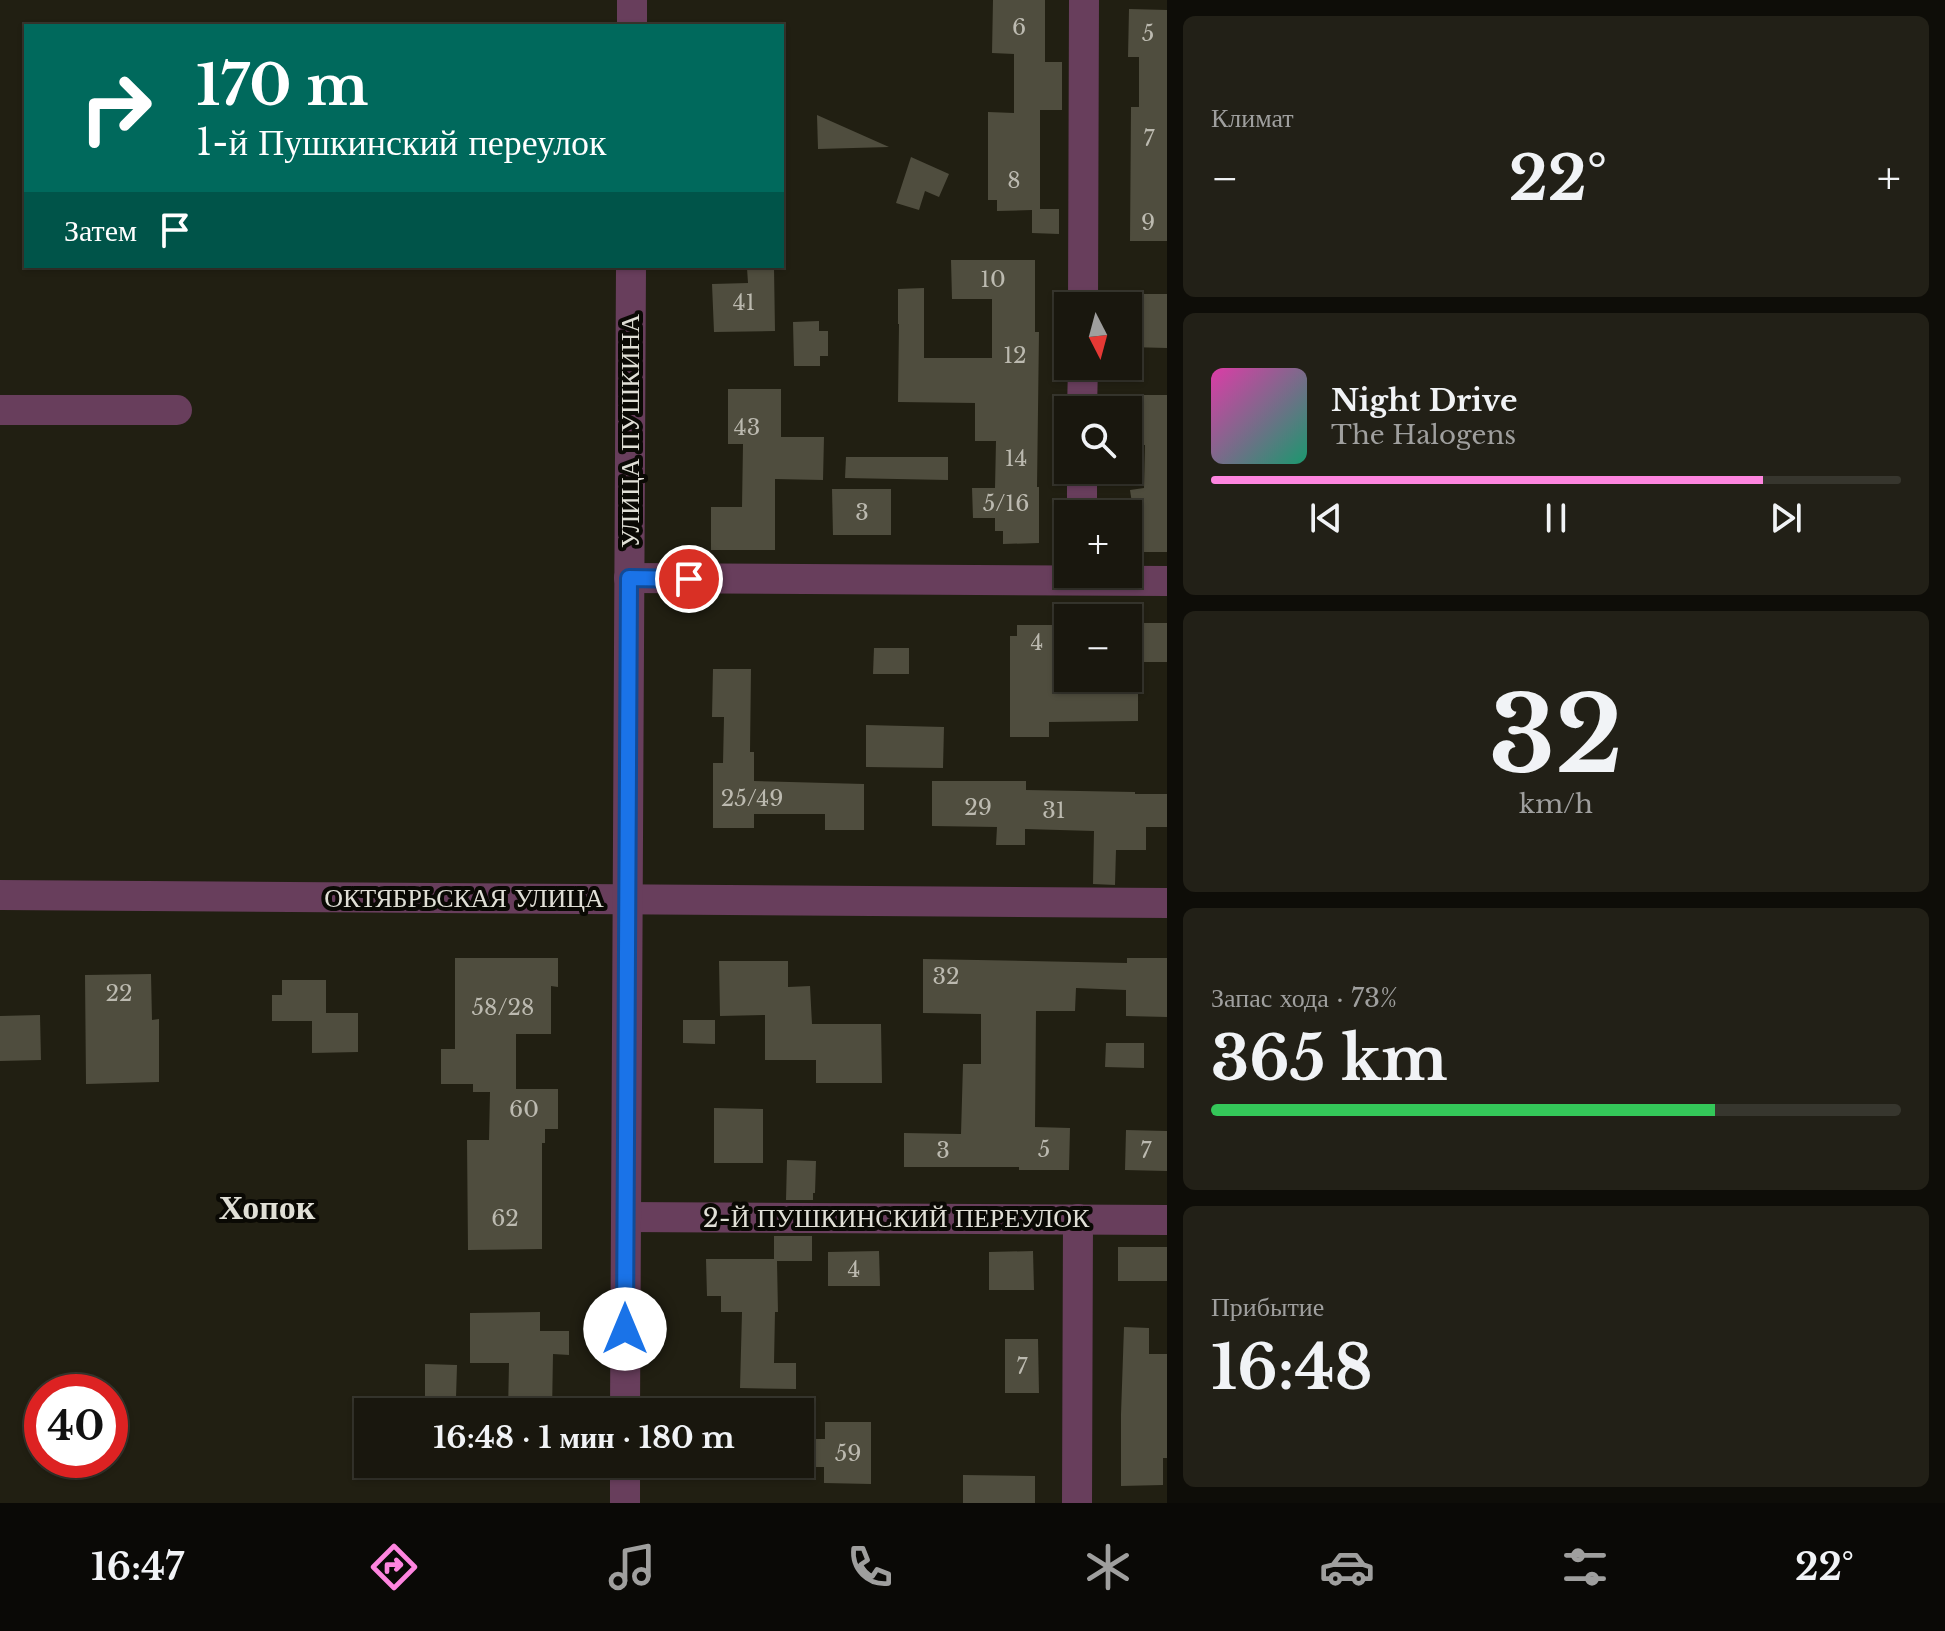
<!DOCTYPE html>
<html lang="ru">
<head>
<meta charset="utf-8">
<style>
	:root { --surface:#19170e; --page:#222017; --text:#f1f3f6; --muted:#9f9f9e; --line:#37362e; --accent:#fe85df }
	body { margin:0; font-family:"Libre Baskerville",serif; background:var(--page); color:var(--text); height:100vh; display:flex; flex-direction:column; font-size:30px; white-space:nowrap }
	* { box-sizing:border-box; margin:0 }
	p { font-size:26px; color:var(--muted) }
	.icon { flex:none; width:44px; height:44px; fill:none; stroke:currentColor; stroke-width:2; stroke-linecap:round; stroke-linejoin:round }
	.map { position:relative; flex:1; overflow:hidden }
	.drawer { display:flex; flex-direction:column; gap:16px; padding:16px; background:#0e0d08; width:778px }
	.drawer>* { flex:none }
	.hud { position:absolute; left:24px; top:24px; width:760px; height:244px; border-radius:0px; box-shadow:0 2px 6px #0004,0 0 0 2px var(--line); background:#00695c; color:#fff; overflow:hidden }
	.needle { width:52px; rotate:174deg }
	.tools { position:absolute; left:1054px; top:292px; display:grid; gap:16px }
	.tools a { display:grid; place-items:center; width:88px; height:88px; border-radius:0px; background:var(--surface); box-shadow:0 2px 6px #0004,0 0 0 2px var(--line); font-size:40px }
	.speed { position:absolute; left:24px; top:1374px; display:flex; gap:16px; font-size:40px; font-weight:700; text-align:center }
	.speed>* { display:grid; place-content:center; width:104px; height:104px; border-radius:50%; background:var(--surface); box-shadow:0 2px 6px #0004,0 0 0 2px var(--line); line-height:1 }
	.speed .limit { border:12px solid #d22; background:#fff; color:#111 }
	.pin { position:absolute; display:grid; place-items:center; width:68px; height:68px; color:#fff; margin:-34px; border:4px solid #fff; border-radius:50%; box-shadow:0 2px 8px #0007 }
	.me { position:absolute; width:88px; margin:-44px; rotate:0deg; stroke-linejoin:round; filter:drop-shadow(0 0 6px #0008) }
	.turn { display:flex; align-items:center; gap:28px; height:168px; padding:0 40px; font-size:36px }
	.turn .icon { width:104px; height:104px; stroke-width:2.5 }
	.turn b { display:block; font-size:56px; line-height:68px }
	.then { display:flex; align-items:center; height:76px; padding:0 40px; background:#0003; gap:16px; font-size:30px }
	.big { font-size:60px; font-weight:700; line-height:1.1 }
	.drawer .tile { flex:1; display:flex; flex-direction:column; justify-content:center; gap:12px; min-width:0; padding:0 28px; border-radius:12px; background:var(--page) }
	.drawer .dial { align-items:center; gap:0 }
	.dial b { font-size:104px; line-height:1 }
	.song { display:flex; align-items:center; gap:24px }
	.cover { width:96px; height:96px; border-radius:12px; background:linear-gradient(135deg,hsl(320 70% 55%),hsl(160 70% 35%)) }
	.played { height:8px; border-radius:4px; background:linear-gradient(90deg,var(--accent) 80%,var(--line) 80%) }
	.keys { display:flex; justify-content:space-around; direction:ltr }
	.heat { display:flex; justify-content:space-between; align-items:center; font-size:44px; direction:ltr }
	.charge { height:12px; border-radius:6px; background:linear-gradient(90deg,#34c759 73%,var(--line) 0) }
	.trip { position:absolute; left:354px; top:1398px; width:460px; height:80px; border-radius:0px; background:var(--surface); box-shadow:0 2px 6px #0004,0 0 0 2px var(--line); font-weight:700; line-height:80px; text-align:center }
	.dock { display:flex; height:128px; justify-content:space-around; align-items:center; background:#0a0906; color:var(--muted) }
	.dock .icon { width:56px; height:56px }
	.dock .active { color:var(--accent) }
	.dock b { font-size:36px; color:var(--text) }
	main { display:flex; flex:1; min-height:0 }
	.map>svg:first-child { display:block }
	.building { fill:#4f4d3e }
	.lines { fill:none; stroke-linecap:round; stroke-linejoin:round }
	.minor { stroke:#683e5c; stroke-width:30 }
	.route-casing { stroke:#114b97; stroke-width:20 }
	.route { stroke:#1a73e8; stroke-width:14 }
	.labels { text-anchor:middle; stroke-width:8; stroke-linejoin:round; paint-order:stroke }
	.number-label { font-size:22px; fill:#bcbab0 }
	.street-label { font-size:26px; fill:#e0dfd6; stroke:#0a0904 }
	.district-label { font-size:34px; font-weight:bold; fill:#e0dfd6; stroke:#0a0904 }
</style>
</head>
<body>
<main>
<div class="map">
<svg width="1167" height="1503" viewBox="0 0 1167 1503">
	<rect width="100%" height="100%" fill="#211f12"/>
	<g class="building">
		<path d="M 993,0 L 1045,0 L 1045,62 L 1062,62 L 1062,110 L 1040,110 L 1040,209 L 1059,209 L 1059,234 L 1032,233 L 1032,210 L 997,211 L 997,200 L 988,200 L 988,112 L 1014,113 L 1014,54 L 992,53 Z"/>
		<path d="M 1129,9 L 1167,10 L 1167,241 L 1130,241 L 1131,107 L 1139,107 L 1139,57 L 1128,57 Z"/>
		<path d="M 817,115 L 889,147 L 818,149 Z"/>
		<path d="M 911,157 L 949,174 L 939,197 L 925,191 L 919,210 L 896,203 Z"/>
		<path d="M 951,260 L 1035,260 L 1035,332 L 1039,332 L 1037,487 L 1039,487 L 1039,543 L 1003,544 L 1003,531 L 995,531 L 995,518 L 973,518 L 972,488 L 995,488 L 996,441 L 975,441 L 975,403 L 898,402 L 899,324 L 898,324 L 898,289 L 924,288 L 924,358 L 992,358 L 992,299 L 952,299 Z"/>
		<path d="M 747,268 L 774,268 L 775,331 L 714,332 L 712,284 L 748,283 Z"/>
		<path d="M 1130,294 L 1167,294 L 1167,348 L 1129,347 Z"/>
		<path d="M 819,321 L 819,331 L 828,331 L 828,356 L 820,356 L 820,366 L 794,366 L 793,322 Z"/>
		<path d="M 728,389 L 781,389 L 781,437 L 824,437 L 823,480 L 775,479 L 775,550 L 711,550 L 711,507 L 742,507 L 743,444 L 728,444 Z"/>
		<path d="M 1132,395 L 1167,395 L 1167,552 L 1128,552 L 1128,523 L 1135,523 L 1130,490 L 1144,488 L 1145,445 L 1131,445 Z"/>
		<path d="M 846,457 L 948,457 L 948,480 L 845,478 Z"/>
		<path d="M 832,489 L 891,489 L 891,535 L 833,535 Z"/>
		<rect x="1128" y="623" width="39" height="39"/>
		<path d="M 1017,625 L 1067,625 L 1067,694 L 1138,693 L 1138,721 L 1049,722 L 1049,737 L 1010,737 L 1010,636 L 1017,636 Z"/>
		<path d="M 874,648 L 909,648 L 909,674 L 873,674 Z"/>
		<path d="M 713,669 L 751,669 L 750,752 L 754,752 L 754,781 L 864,784 L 864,830 L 825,830 L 825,814 L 754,814 L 754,828 L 713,828 L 713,763 L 723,763 L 724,717 L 712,717 Z"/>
		<path d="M 866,725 L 944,727 L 943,768 L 866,767 Z"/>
		<path d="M 932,781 L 1026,781 L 1026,790 L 1135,792 L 1135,794 L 1167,794 L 1167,827 L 1146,827 L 1146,850 L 1116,850 L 1115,885 L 1093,884 L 1094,831 L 1025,829 L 1025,845 L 996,845 L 997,827 L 932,826 Z"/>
		<path d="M 455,958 L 558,958 L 558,987 L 551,986 L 551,1034 L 516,1034 L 516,1089 L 558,1089 L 558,1129 L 545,1129 L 545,1143 L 542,1143 L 542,1249 L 468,1250 L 467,1140 L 489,1140 L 490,1092 L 473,1092 L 473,1084 L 441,1084 L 441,1049 L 455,1049 Z"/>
		<path d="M 1127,958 L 1167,958 L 1167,1017 L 1126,1016 L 1126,990 L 1076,988 L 1075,1011 L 1036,1011 L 1035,1127 L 1070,1128 L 1069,1170 L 1019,1170 L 1019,1167 L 904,1167 L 904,1133 L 961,1134 L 963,1064 L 981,1064 L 981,1014 L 923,1013 L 923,959 L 1127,963 Z"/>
		<path d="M 719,961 L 788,961 L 788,987 L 810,986 L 812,1024 L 881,1024 L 882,1083 L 816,1083 L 816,1060 L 765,1060 L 765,1015 L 720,1016 Z"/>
		<path d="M 151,974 L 152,1020 L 159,1019 L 159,1082 L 86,1084 L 85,975 Z"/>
		<path d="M 282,980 L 326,980 L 326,1013 L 358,1013 L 358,1052 L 312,1053 L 312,1021 L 272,1021 L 272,995 L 282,995 Z"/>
		<path d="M 40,1015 L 41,1060 L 0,1061 L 0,1016 Z"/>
		<path d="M 683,1020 L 715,1020 L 715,1044 L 683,1043 Z"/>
		<path d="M 1106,1043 L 1144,1043 L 1144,1068 L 1105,1067 Z"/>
		<path d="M 714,1108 L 763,1109 L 763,1163 L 714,1163 Z"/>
		<path d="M 1126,1130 L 1167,1131 L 1167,1171 L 1125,1170 Z"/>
		<path d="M 787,1160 L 816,1161 L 815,1193 L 813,1193 L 813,1200 L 786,1200 Z"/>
		<path d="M 774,1236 L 812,1236 L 812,1261 L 777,1261 L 778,1312 L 775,1312 L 774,1363 L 796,1363 L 796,1389 L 740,1388 L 742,1312 L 721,1312 L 721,1296 L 707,1296 L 706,1259 L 774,1259 Z"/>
		<rect x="1118" y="1247" width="49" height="34"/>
		<path d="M 879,1251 L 880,1286 L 828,1286 L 828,1252 Z"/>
		<path d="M 1033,1251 L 1034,1290 L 989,1290 L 989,1252 Z"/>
		<path d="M 540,1312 L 540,1331 L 569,1331 L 569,1355 L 553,1354 L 552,1412 L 508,1412 L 509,1363 L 470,1363 L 470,1313 Z"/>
		<path d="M 1124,1327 L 1149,1328 L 1149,1354 L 1167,1354 L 1167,1458 L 1163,1458 L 1163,1485 L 1121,1486 L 1121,1414 Z"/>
		<path d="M 1005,1339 L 1038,1339 L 1039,1393 L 1005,1393 Z"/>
		<path d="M 425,1364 L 457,1365 L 456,1398 L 425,1397 Z"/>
		<path d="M 825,1422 L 871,1422 L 871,1484 L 824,1483 L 824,1467 L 800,1467 L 800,1439 L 825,1439 Z"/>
		<path d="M 963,1475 L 1035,1476 L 1035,1503 L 963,1503 Z"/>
	</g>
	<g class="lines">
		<g class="minor">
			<path d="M 632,26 L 632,0"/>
			<path d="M 1083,306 L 1084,0"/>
			<path d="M 0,410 L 177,410"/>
			<path d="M 1082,410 L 1083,366"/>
			<path d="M 1082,514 L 1082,470"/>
			<path d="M 629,578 L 1167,581"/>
			<path d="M 0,895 L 1167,903"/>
			<path d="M 626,1217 L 1167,1220"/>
			<path d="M 625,1412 L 631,266"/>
			<path d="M 625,1503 L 625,1464"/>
			<path d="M 1077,1503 L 1078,1219"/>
		</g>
	</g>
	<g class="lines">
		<defs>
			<path id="route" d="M 625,1329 L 629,578 L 689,579"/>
		</defs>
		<use href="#route" class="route-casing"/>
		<use href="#route" class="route"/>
	</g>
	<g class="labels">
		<g class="number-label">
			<text x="1019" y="35">6</text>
			<text x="1148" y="41">5</text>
			<text x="1149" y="146">7</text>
			<text x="1014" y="188">8</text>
			<text x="1148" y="230">9</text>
			<text x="993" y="287">10</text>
			<text x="744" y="310">41</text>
			<text x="1015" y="363">12</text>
			<text x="747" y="435">43</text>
			<text x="1016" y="466">14</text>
			<text x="1006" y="511">5/16</text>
			<text x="862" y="520">3</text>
			<text x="1037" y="650">4</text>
			<text x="752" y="806">25/49</text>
			<text x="978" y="815">29</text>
			<text x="1054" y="818">31</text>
			<text x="946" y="984">32</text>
			<text x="119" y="1001">22</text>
			<text x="503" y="1015">58/28</text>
			<text x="524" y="1117">60</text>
			<text x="1044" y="1157">5</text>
			<text x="943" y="1158">3</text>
			<text x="1146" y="1158">7</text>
			<text x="505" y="1226">62</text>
			<text x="854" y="1277">4</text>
			<text x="1022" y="1374">7</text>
			<text x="848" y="1461">59</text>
		</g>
		<g class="street-label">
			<text transform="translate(630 431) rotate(-90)" y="9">УЛИЦА ПУШКИНА</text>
			<text x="464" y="907">ОКТЯБРЬСКАЯ УЛИЦА</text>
			<text x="896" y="1227">2-Й ПУШКИНСКИЙ ПЕРЕУЛОК</text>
		</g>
		<g class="district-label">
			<text x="267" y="1219">Хопок</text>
		</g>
	</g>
</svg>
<div class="tools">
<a><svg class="needle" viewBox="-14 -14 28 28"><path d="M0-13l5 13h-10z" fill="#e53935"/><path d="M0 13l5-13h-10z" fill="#9f9f9e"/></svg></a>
<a><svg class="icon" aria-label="search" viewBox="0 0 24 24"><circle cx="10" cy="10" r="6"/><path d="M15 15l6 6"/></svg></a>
<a>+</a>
<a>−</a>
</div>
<div class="speed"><div class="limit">40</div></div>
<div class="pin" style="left:689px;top:579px;background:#d93025"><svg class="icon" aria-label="arrive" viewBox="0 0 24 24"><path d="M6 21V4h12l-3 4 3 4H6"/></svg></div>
<svg class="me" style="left:625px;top:1329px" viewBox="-20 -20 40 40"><circle r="19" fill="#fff"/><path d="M0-13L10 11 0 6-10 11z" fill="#1a73e8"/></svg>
<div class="trip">16:48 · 1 мин · 180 m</div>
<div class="hud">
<div class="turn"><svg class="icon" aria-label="right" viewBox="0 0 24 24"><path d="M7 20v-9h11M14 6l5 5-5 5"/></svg><div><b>170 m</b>1-й Пушкинский переулок</div></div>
<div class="then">Затем<svg class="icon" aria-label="arrive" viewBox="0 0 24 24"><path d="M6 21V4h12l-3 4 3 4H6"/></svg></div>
</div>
</div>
<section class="drawer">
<div class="tile"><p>Климат</p>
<div class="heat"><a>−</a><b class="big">22°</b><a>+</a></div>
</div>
<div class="tile">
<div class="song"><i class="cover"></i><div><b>Night Drive</b><p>The Halogens</p></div></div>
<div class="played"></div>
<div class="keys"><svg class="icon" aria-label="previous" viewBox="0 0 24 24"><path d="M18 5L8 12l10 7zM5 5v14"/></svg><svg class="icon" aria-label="pause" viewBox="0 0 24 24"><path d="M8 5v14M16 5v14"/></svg><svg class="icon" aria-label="next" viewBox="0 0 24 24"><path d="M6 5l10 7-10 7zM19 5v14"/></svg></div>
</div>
<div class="tile dial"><b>32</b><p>km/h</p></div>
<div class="tile"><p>Запас хода · 73%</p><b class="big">365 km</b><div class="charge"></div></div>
<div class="tile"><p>Прибытие</p><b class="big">16:48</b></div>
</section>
</main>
<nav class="dock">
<b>16:47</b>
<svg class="icon active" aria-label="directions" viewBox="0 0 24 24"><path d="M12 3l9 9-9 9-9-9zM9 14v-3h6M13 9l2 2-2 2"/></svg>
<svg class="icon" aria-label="music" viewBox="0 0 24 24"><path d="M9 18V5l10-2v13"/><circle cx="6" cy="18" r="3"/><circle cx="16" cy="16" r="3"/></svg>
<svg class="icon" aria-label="phone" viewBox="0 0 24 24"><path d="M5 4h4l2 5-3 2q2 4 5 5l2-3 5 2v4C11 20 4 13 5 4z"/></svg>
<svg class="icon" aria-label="climate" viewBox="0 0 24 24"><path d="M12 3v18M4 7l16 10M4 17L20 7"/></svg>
<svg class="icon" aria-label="car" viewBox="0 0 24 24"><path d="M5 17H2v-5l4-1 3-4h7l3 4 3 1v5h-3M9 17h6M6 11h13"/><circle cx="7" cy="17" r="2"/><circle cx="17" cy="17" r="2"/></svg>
<svg class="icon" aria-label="filters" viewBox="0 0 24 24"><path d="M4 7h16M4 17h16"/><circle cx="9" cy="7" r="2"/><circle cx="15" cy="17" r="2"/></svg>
<b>22°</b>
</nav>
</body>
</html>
